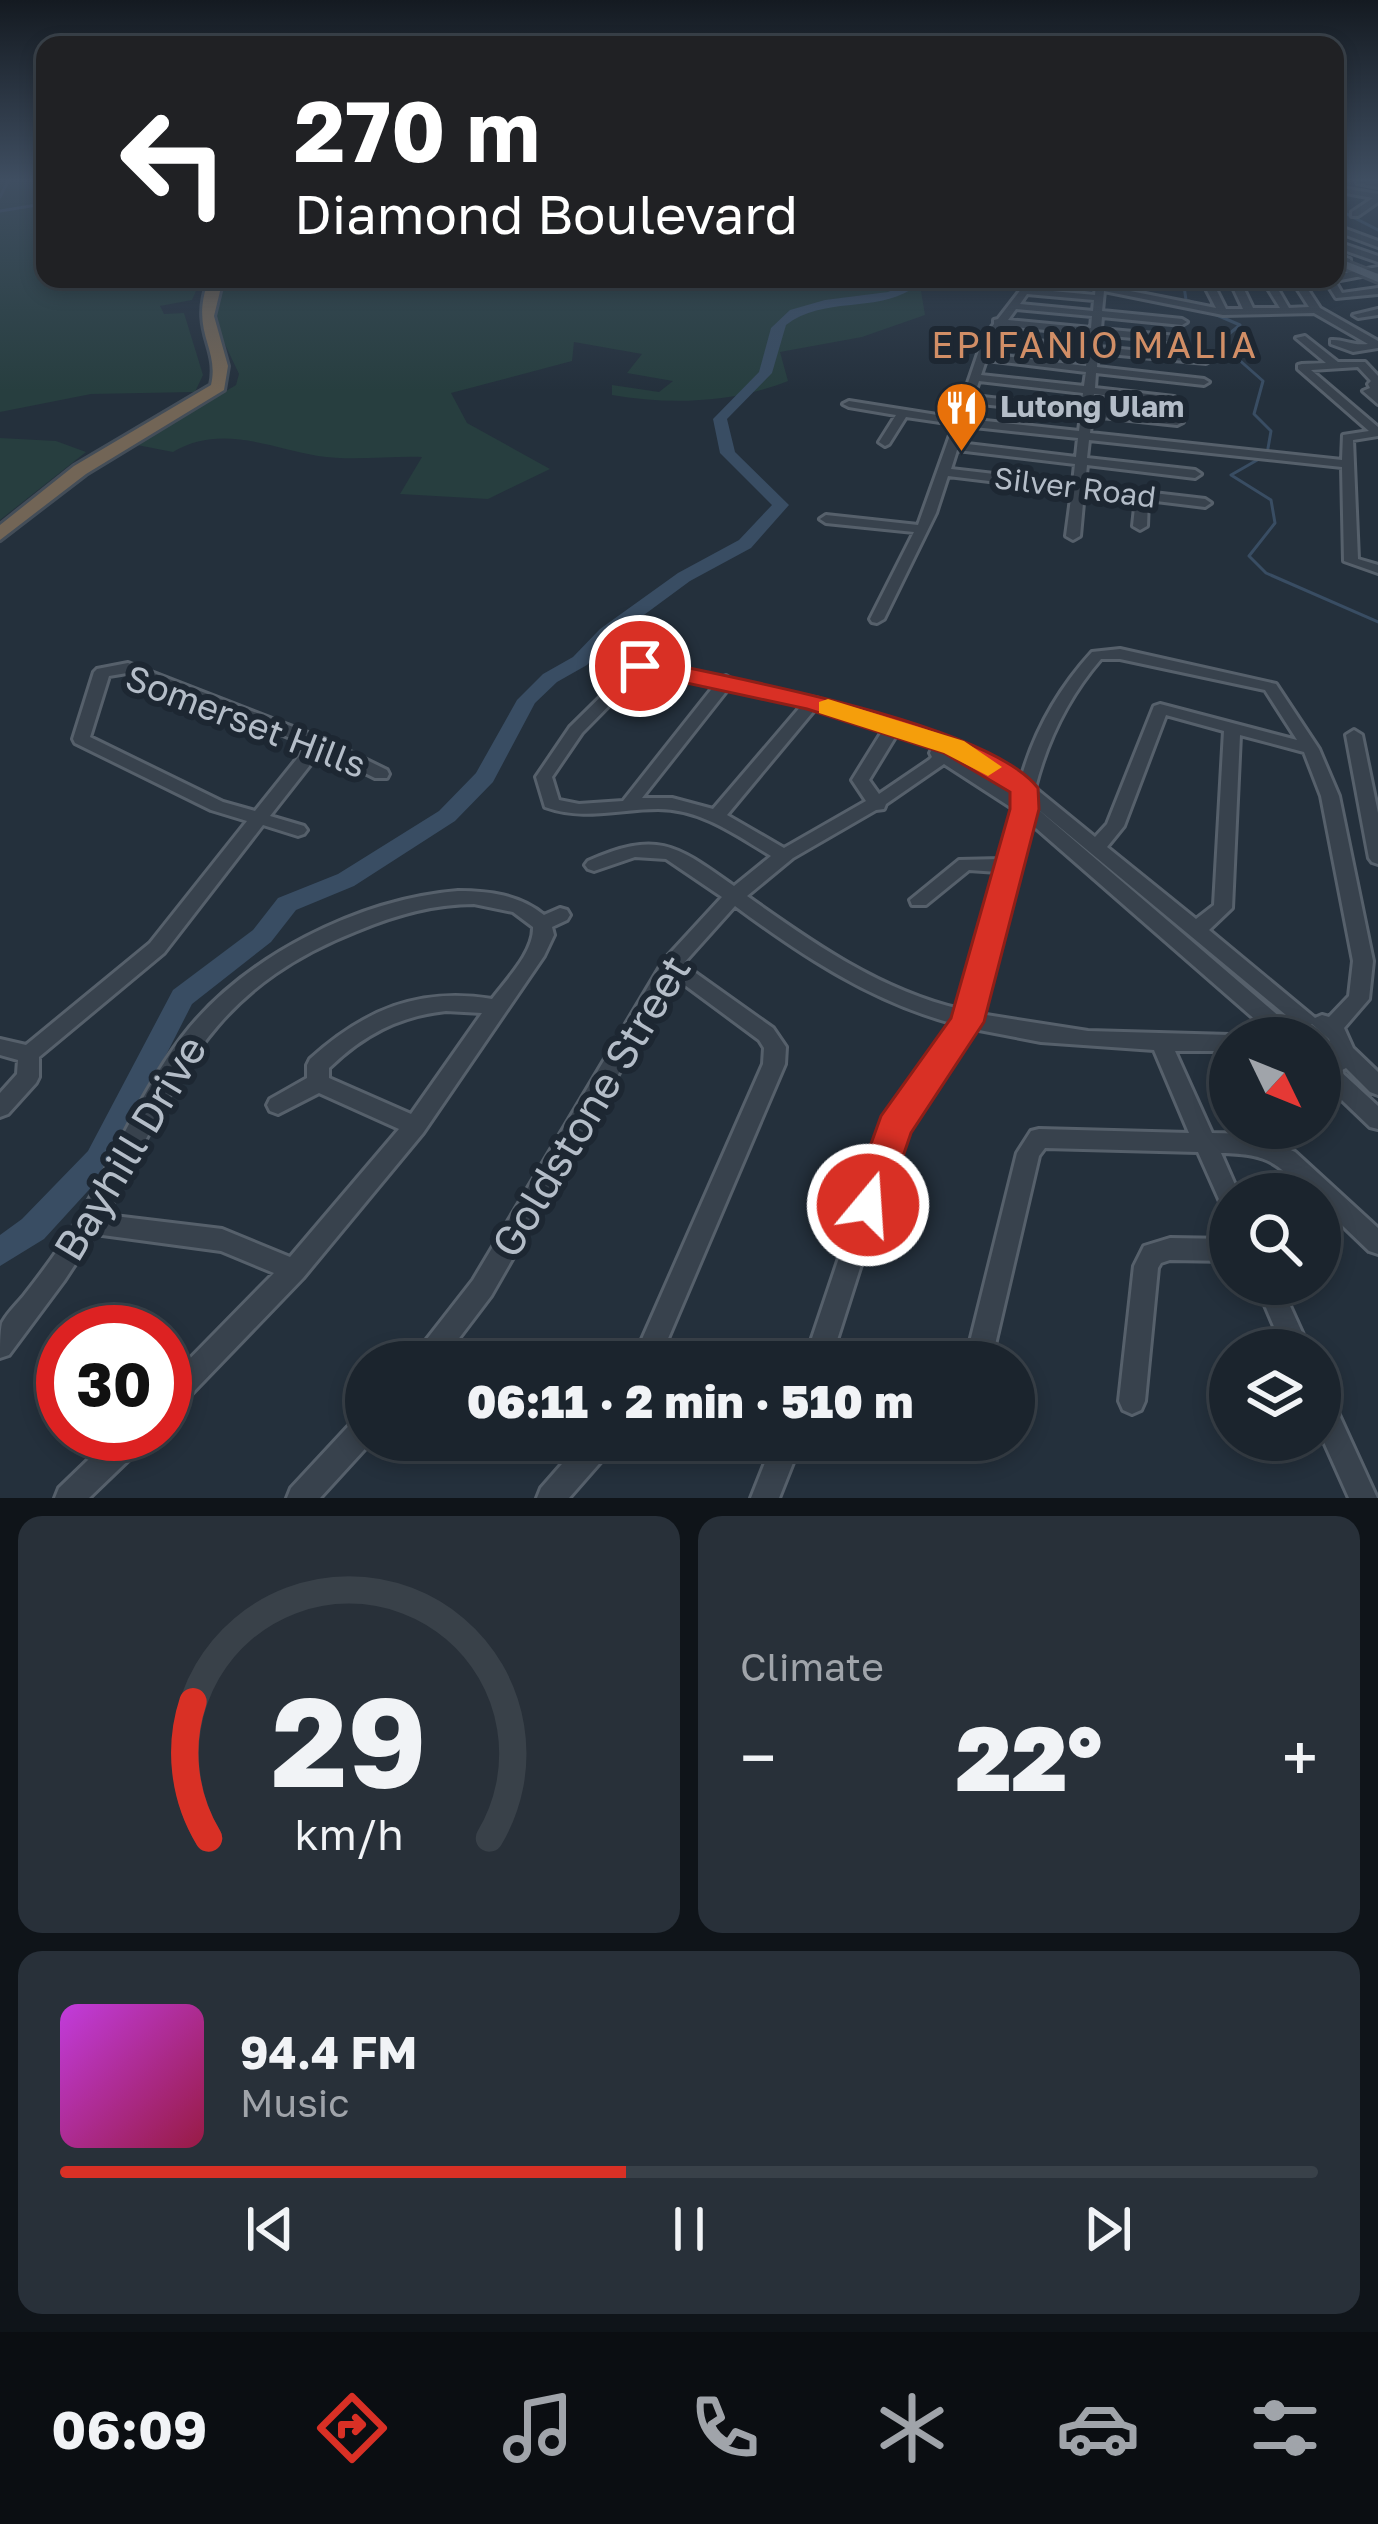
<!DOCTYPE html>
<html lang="en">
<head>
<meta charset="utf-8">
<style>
	:root { --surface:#1b242d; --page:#283039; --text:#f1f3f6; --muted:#a0a4aa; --line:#394149; --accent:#d93025 }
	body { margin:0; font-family:"Golos Text",sans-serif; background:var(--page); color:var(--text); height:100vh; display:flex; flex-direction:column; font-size:45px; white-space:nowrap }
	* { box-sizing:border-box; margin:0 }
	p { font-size:39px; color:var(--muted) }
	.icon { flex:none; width:66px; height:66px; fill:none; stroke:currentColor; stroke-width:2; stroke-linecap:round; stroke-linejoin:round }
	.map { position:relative; height:1498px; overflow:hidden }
	.side { display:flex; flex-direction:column; gap:18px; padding:18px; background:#0f1419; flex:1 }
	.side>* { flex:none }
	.top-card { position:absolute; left:36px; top:36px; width:1308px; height:252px; border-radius:24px; box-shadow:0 6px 18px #0003,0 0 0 3px var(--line); background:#202124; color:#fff; overflow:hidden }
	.needle { width:78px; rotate:133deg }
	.fabs { position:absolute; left:1209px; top:1017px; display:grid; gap:24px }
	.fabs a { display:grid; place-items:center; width:132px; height:132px; border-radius:50%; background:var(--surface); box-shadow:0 6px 18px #0003,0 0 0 3px var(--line); font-size:60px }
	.speed { position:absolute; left:36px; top:1305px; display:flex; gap:24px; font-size:60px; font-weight:700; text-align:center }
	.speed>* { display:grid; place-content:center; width:156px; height:156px; border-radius:50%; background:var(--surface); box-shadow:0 6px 18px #0003,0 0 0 3px var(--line); line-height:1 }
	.speed .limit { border:18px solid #d22; background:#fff; color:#111 }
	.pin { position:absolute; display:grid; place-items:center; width:102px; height:102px; color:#fff; margin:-51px; border:6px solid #fff; border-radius:50%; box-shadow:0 3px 12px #0007 }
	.me { position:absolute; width:132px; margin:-66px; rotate:18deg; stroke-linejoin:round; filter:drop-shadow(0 0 9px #0008) }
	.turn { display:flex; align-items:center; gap:42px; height:252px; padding:0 60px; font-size:54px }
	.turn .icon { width:156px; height:156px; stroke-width:2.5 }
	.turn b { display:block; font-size:84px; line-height:102px }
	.big { font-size:90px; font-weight:800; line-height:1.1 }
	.side .card { flex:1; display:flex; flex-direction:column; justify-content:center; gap:18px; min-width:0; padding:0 42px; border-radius:24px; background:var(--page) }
	.side .dial { align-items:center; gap:0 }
	.dial svg { height:312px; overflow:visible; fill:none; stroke:var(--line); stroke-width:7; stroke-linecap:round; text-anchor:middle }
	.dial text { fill:var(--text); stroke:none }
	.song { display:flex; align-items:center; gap:36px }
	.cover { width:144px; height:144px; border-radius:18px; background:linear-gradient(135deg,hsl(290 70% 55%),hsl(340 70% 35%)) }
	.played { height:12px; border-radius:6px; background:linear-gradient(90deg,var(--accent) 45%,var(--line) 45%) }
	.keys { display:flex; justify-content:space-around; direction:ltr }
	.heat { display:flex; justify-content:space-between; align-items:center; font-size:66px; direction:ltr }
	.side .tiles { flex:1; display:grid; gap:18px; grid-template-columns:1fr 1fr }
	.card:last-child { grid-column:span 2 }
	.trip { position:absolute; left:345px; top:1341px; width:690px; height:120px; border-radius:60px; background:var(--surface); box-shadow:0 6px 18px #0003,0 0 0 3px var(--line); font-weight:800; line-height:120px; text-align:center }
	.menu { display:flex; height:192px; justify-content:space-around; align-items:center; background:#0b0e12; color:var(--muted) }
	.menu .icon { width:84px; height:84px }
	.menu .on { color:var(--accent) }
	.menu b { font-size:54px; color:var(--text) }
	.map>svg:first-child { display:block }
	.green { fill:#273e3f }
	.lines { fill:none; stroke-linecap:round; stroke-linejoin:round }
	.stream { stroke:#394d63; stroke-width:3 }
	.river { fill:#394d63; fill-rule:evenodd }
	.minor-casing { stroke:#56606b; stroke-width:6 }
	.major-casing { stroke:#414b56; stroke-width:6 }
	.highway-casing { stroke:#434d58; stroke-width:6 }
	.minor { fill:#38424d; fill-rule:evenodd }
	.major { fill:#56616d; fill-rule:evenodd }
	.highway { fill:#726556; fill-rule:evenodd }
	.route { fill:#d93025; stroke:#8d1f18; stroke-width:3 }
	.slow { fill:#f59e0b }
	.labels { text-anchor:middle; stroke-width:12; stroke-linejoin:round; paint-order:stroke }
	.far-poi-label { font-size:30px; font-weight:bold; fill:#b4bdc8; stroke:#1d2732; text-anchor:start }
	.far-street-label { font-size:30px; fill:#b4bdc8; stroke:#1d2732 }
	.far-quarter-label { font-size:36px; letter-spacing:3px; fill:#d18e66; stroke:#1d2732 }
	.street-label { font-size:36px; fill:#b4bdc8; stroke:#1d2732 }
	.near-street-label { font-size:42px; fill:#b4bdc8; stroke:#1d2732 }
</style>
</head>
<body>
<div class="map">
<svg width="1378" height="1498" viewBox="0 0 1378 1498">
	<rect width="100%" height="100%" fill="#24303c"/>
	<g class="green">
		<path d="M 0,181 L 45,181 L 45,279 L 201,279 L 192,300 L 160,306 L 164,314 L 184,313 L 203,375 L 195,392 L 91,394 L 0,412 Z"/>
		<path d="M 225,280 L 919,279 L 925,315 L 862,337 L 780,352 L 788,381 C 733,403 670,405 612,395 L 612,385 L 659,392 L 673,381 L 627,373 L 642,354 L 574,342 L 572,361 L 451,393 L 467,423 L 550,469 L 488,499 L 400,494 L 422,457 C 389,456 351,461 318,456 C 268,447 220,424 173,452 L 137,445 L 236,385 L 239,374 L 214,321 Z"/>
		<path d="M 0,438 L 56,441 L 86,452 L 0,520 Z"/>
	</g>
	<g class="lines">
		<g class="stream">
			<path d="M 0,197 L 8,181"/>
			<path d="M 1335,208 L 1378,230"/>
			<path d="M 0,211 L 37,205 L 45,197"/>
			<path d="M 1183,279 L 1186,300 L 1198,304"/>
			<path d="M 1205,310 L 1240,325 L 1219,342 L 1263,381 L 1254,414 L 1271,431 L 1267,454"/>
			<path d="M 1259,459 L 1231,475 L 1271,500 L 1275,523 L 1249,556 L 1266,573 L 1378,622"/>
		</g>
		<path class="river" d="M 902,279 L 914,279 L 912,289 C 874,313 824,296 786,325 L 772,373 L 727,419 L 735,452 L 789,505 L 751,548 L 690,581 L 614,637 L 587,665 L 557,682 L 535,703 L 493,782 L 455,821 L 354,886 L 296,910 L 271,942 L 192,1004 L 108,1169 L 44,1239 L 0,1266 L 0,1235 L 22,1219 L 88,1151 L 173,990 L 253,930 L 278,898 L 338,874 L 439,811 L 476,773 L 517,700 L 543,674 L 573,657 L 600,629 L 678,573 L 739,540 L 772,505 L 720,453 L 713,419 L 759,372 L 771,328 L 790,310 L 825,300 L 888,292 L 900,287 Z"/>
		<defs>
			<g id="minor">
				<path d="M 1356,181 L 1378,183 L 1378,187 L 1357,183 Z"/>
				<path d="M 1335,187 L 1378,194 L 1378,202 L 1358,216 L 1352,216 L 1352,212 L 1373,198 L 1335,191 Z"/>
				<path d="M 1335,225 L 1378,241 L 1378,247 L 1335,231 Z"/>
				<path d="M 1335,241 L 1378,256 L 1378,262 L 1335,247 Z"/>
				<path d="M 1347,258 L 1350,259 L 1350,263 L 1335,266 L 1335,260 Z"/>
				<path d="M 1378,267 L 1378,273 L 1335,281 L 1342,293 L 1378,288 L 1378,294 L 1336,298 L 1324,279 L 1335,279 L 1335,275 Z"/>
				<path d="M 1029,279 L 1039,279 L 1031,289 L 1095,295 L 1096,284 L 1063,282 L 1058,279 L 1106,279 L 1105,286 L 1216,308 L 1201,279 L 1211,279 L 1226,309 L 1243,309 L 1229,279 L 1239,279 L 1253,308 L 1280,308 L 1262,279 L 1272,279 L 1289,308 L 1309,307 L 1291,279 L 1301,279 L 1320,308 L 1378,341 L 1378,348 L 1353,352 L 1331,344 L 1331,340 C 1345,339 1351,346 1368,344 L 1314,313 L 1223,315 L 1104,291 L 1102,311 L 1182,319 L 1187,322 L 1182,325 L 1102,317 L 1101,329 L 1177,336 L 1182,339 L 1177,342 L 1100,335 L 1099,347 L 1206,357 L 1211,360 L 1206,363 L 1098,353 L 1097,367 L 1204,379 L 1209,382 L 1204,385 L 1096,373 L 1095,388 L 1174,397 L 1180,400 L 1174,403 L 1094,394 L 1092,409 L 1177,419 L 1183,422 L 1177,425 L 1092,416 L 1090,433 L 1342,460 L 1343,435 L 1369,431 L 1298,369 L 1298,365 L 1302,364 L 1326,363 L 1296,338 L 1305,336 L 1338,362 L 1365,362 L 1378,376 L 1378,404 L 1363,391 L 1370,388 L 1368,384 L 1371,381 L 1358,367 L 1311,370 L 1378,427 L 1378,436 L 1353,440 L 1358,559 L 1378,565 L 1378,573 L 1344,561 L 1342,467 L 1089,440 L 1087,458 L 1195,470 L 1201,474 L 1195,478 L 1087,465 L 1085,485 L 1205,499 L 1211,503 L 1205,507 L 1148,500 L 1147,526 L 1140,530 L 1133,526 L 1136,498 L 1084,492 L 1080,536 L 1073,540 L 1066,536 L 1072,491 L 948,476 L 936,513 L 884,619 L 877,623 L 872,622 L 870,619 L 914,532 L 826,523 L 820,519 L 826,515 L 918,525 L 954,424 L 906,417 L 889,444 L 885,446 L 879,442 L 896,415 L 849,407 L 843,404 L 849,401 L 956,418 L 983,339 L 994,324 L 994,320 L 998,319 ZM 1027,294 L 1094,300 L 1093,311 L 1020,304 ZM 1016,309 L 1092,316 L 1091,328 L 1008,320 ZM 1003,326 L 1090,334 L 1089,346 L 995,337 ZM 992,342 L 1088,352 L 1086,366 L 988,354 ZM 986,360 L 1086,372 L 1084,386 L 981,375 ZM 979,381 L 1083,393 L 1081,408 L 974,396 ZM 972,403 L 1081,415 L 1079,431 L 967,419 ZM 965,426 L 1078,438 L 1076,457 L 959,443 ZM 957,450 L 1075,464 L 1073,483 L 951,469 Z"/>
				<path d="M 1378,309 L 1378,315 L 1358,318 L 1353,315 Z"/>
				<path d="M 1120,649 L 1276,684 L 1319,749 L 1339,796 L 1373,961 L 1369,999 L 1344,1028 L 1353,1048 L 1378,1072 L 1378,1095 L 1370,1092 L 1346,1068 L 1340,1071 L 1378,1106 L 1378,1129 L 1370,1127 L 1320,1079 L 1320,1057 L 1331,1056 L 1334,1052 L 1329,1039 L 1312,1024 L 1305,1027 L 1298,1025 L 1033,805 L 1288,1024 L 1291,1030 L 1288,1036 L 1281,1038 L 1274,1036 L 1029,822 L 980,1014 L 1088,1031 L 1230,1035 L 1237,1037 L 1230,1038 L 1230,1051 L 1175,1051 L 1212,1133 L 1257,1134 L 1295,1152 L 1378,1228 L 1378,1254 L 1369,1251 L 1320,1204 L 1320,1194 L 1309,1194 C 1274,1162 1270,1154 1221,1153 L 1239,1194 L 1230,1194 L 1230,1209 L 1222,1206 L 1198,1152 L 1045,1148 L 1039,1156 L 991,1362 L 965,1362 L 1017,1153 L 1031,1131 L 1039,1129 L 1189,1133 L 1154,1050 L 1041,1042 L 974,1029 L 904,1130 L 830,1362 L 804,1362 L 883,1127 L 955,1024 C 872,1002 804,957 735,906 L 683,964 L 773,1028 L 786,1047 L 785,1064 L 658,1362 L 632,1362 L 763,1064 L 764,1048 L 759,1040 L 674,977 L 491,1296 L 441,1362 L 412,1362 L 416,1353 L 473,1280 L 664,960 L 722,897 L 666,859 L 635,857 L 594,871 L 588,869 L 585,865 L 588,861 C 658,830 676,845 734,886 L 771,856 C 736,835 701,809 658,809 C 618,809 584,821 545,807 L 536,777 L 570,727 L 635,663 L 640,661 L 720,678 L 726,676 L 734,681 L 819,699 L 960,743 L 1021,779 C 1034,732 1059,688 1092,652 ZM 1101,659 L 1120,659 L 1265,690 L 1297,740 L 1160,704 L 1154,706 L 1107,824 L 1095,837 L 1035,788 C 1047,741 1069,696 1101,659 ZM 643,671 L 714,686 L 623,801 L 579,804 L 559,800 L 552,777 L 582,733 ZM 728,689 L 802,705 L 713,809 L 672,798 L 642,798 ZM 816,708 L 883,730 L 852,780 L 866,801 L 784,848 L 727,815 ZM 1166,715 L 1224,731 L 1214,905 L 1196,919 L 1107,847 L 1124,826 ZM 897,734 L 942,749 L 932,749 L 930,753 L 932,757 L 929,760 L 879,794 L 869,780 ZM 1240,735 L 1304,752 L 1321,796 L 1353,961 L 1349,996 L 1329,1017 L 1322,1015 L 1315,1018 L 1209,930 L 1232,908 ZM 955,755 L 1017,791 L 1017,793 L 954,756 ZM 944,764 L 1015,810 L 1001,859 L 959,860 L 910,900 L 912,905 L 926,905 L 969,870 L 998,872 L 960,1009 C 880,990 813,943 747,896 L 793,858 L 876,810 L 884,809 L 886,804 Z"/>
				<path d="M 128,663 L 324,739 L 387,770 L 389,774 L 387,778 L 375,778 L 321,751 L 270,816 L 304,826 L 307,830 L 304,834 L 298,836 L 263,825 L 164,953 L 39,1057 L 39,1077 L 36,1083 L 8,1114 L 0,1117 L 0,1093 L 17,1074 L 18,1060 L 0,1055 L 0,1039 L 26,1045 L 150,943 L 247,821 L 211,810 L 75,743 L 73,739 L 94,672 L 97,669 ZM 127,673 L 308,745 L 255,811 L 223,802 L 90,737 L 109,676 Z"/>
				<path d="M 1354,730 L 1362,735 L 1378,813 L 1378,864 L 1372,862 L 1369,858 L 1346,735 Z"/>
				<path d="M 458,891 C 489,891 520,895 544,915 L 560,908 L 567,910 L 570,915 L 567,920 L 552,927 L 554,935 L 544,956 L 423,1133 L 303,1278 L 174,1412 L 165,1416 L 165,1384 L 274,1273 L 221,1251 L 95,1234 L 64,1281 L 9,1355 L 0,1358 C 0,1347 0,1332 2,1323 C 8,1312 18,1303 25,1294 C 44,1270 62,1245 78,1219 C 114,1159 140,1093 182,1037 C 243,957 359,899 458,891 ZM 474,904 L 513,912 L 533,927 C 534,952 507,979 492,999 C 419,987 364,1010 310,1059 L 307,1065 L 307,1078 L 270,1099 L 267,1105 L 270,1111 L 278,1114 L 319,1093 L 399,1129 L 290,1257 L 222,1229 L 106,1215 C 178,1083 205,991 357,931 C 395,915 433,904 474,904 ZM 446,1011 L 482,1013 L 411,1114 L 329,1078 L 329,1068 C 363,1035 399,1016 446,1011 Z"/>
				<path d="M 1170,1238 L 1230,1239 L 1230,1261 L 1170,1260 L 1161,1263 L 1158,1268 L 1145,1401 L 1141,1410 L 1132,1414 L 1123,1410 L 1119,1401 L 1134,1266 L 1144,1246 Z"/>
				<path d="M 1256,1284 L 1280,1284 L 1310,1350 L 1284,1350 Z"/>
				<path d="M 1320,1389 L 1329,1393 L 1377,1498 L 1349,1498 L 1320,1433 Z"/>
				<path d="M 366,1414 L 366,1440 L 373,1440 L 320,1498 L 287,1498 L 291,1488 L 356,1418 Z"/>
				<path d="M 115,1434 L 149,1434 L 145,1444 L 89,1498 L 55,1498 L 59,1488 Z"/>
				<path d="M 583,1440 L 615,1440 L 611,1450 L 569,1498 L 537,1498 L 541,1488 Z"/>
				<path d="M 774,1440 L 802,1440 L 779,1498 L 751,1498 Z"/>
			</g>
			<path id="major" d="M 1335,257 L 1378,274 L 1378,282 L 1335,264 Z"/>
			<path id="highway" d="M 209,279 L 223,279 L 214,316 L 228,366 L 224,390 L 86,474 L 0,540 L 0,525 L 74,466 L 211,385 C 220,347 189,332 209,279 Z"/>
		</defs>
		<use href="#minor" class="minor-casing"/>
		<use href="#major" class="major-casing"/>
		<use href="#highway" class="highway-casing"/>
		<use href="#minor" class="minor"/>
		<use href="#major" class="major"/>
		<use href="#highway" class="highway"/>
	</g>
	<linearGradient id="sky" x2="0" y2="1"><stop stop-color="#141a21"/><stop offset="0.46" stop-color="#3f4e61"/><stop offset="1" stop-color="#3f4e61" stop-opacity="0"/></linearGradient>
	<rect width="1378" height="391" fill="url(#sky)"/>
	<path class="route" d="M 640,658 C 725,676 988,723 1038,788 L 1039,809 L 984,1022 L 911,1133 L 882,1218 L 868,1223 L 855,1218 L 849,1205 L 881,1116 L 951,1018 L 1010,809 L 1010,792 L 944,753 L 807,709 L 631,671 L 628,666 Z"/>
	<path class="slow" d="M 828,699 L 964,741 L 1002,767 L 988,776 L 944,753 L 819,713 L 819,702 Z"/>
	<defs>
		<symbol id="restaurant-pin" viewBox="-11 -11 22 30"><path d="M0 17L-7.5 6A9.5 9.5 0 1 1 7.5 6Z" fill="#e8710a" stroke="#1d2732"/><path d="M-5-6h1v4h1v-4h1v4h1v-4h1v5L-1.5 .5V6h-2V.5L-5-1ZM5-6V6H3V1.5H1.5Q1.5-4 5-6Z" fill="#fff"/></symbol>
	</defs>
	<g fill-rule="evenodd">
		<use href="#restaurant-pin" x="932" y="378" width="59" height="81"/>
	</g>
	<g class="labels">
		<g class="far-poi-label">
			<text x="1000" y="417">Lutong Ulam</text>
		</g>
		<g class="far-street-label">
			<text transform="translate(1075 488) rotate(7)" y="10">Silver Road</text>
		</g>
		<g class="far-quarter-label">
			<text x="1095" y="358">EPIFANIO MALIA</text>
		</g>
		<g class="street-label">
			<text transform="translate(246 721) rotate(21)" y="13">Somerset Hills</text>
		</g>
		<g class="near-street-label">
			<text transform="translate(591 1106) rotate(-59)" y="15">Goldstone Street</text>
			<text transform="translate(130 1148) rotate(-59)" y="15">Bayhill Drive</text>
		</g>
	</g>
</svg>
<div class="fabs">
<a><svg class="needle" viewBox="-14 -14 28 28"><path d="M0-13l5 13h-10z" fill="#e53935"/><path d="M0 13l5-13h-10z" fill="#a0a4aa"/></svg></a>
<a><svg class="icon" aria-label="search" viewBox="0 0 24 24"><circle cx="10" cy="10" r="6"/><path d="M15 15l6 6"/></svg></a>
<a><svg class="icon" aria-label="layers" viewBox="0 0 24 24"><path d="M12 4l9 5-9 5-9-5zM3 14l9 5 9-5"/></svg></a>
</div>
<div class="speed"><div class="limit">30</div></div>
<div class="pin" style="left:640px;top:666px;background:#d93025"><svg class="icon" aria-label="arrive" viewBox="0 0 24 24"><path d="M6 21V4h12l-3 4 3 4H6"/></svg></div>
<svg class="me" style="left:868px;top:1205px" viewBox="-20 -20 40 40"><circle r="17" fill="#d93025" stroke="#fff" stroke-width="3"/><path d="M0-11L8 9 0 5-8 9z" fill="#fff"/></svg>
<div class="trip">06:11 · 2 min · 510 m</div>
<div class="top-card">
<div class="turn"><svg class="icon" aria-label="left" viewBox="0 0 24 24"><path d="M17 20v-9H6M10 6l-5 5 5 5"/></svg><div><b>270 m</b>Diamond Boulevard</div></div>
</div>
</div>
<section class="side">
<div class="tiles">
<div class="card dial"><svg viewBox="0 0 100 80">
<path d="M14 69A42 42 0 1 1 86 69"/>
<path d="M14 69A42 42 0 0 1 10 34" stroke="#d93025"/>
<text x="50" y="56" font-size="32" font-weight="700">29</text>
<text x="50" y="72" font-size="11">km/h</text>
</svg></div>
<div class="card"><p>Climate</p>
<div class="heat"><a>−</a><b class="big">22°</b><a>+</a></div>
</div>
<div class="card">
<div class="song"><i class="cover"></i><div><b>94.4 FM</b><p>Music</p></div></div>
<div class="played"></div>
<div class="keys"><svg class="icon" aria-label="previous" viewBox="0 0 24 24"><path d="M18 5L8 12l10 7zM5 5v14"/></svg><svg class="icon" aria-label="pause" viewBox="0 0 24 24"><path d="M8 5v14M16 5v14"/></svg><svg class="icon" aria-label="next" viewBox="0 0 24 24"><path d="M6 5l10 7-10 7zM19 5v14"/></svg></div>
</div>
</div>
</section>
<nav class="menu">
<b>06:09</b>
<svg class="icon on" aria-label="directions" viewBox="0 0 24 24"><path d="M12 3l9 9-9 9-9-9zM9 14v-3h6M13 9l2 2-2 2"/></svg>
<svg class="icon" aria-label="music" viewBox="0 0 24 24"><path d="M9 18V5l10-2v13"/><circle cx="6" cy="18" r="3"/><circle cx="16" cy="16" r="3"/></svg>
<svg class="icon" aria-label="phone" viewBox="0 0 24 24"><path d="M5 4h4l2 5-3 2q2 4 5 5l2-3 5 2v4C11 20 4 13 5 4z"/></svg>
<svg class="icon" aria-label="climate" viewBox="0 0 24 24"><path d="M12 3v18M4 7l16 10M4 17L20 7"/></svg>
<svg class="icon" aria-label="car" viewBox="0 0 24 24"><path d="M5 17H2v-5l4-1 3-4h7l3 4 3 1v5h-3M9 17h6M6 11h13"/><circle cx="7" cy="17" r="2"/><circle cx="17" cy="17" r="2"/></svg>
<svg class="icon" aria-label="filters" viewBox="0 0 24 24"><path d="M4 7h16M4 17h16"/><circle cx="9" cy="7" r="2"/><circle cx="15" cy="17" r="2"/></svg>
</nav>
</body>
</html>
